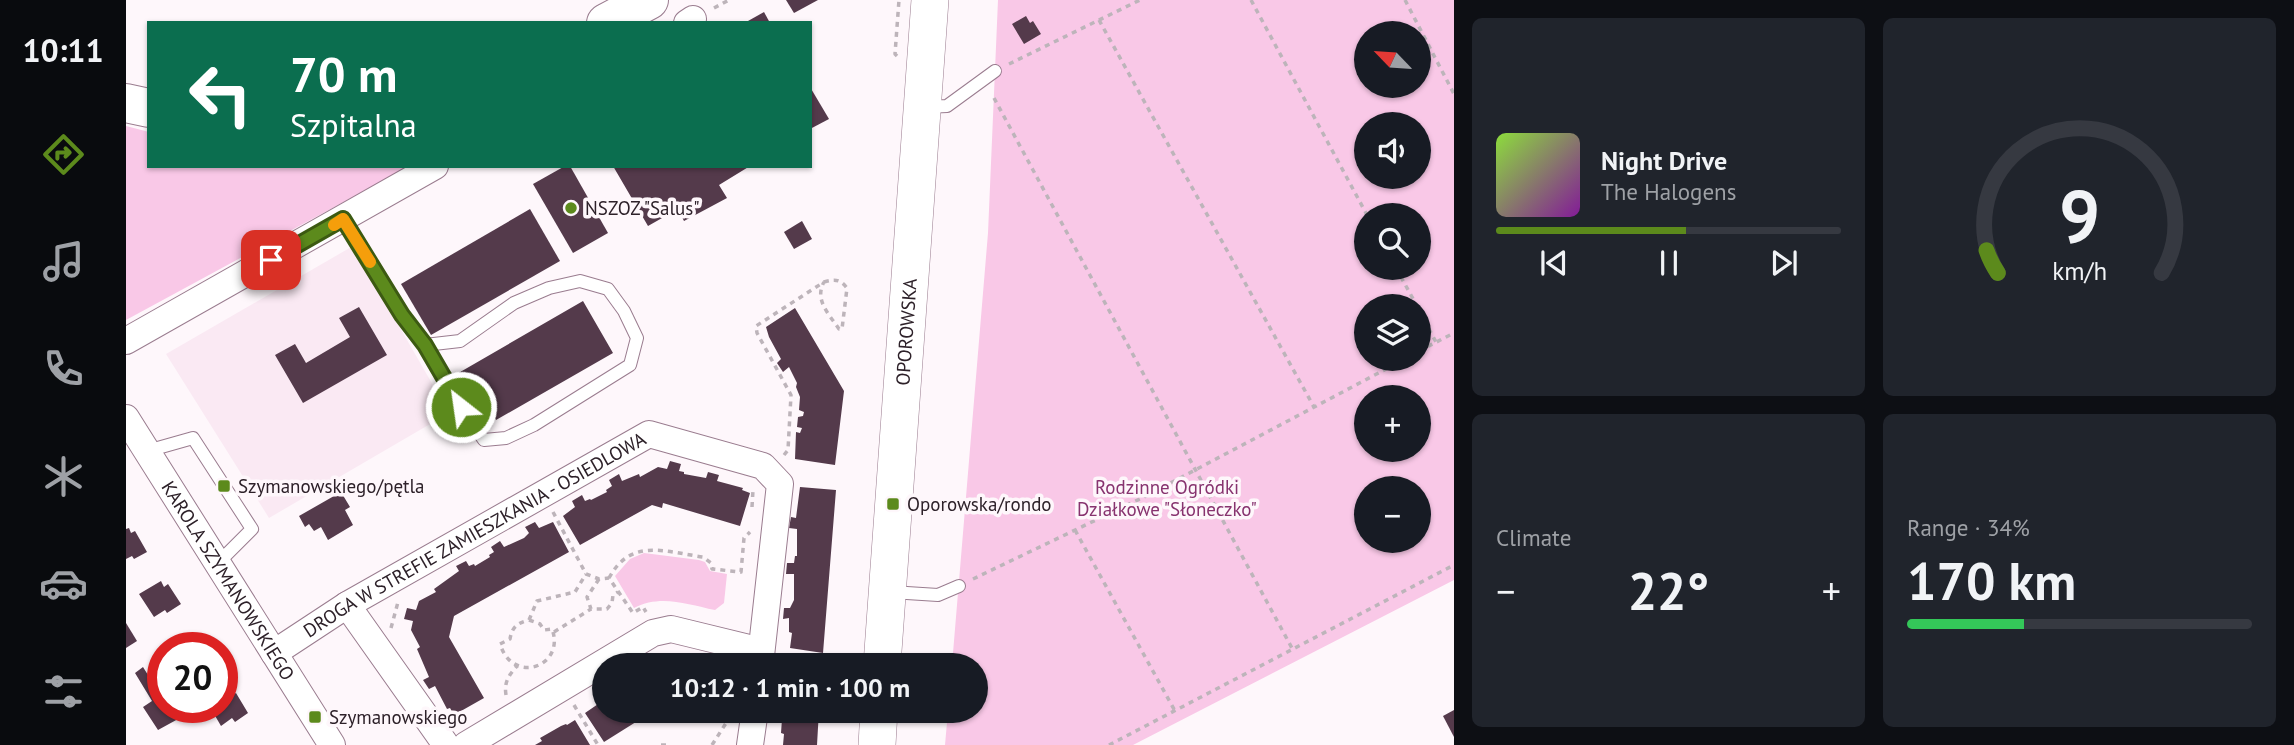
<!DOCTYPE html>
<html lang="en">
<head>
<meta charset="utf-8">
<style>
	:root { --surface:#171b24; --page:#20242c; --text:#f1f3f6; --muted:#9ea1a6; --line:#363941; --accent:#5c8a1c }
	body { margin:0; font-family:"PT Sans",sans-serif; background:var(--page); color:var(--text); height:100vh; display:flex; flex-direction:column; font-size:26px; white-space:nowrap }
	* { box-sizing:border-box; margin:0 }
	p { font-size:23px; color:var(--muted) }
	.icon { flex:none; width:38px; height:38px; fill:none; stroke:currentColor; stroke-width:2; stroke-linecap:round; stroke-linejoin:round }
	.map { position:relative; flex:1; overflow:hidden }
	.details { display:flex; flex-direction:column; gap:18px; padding:18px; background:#0d0f14; width:840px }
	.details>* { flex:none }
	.top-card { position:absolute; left:21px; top:21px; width:665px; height:147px; border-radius:0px; box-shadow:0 2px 5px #0004; background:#0b6e4f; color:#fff; overflow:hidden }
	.needle { width:46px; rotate:295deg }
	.buttons { position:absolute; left:1228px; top:21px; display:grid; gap:14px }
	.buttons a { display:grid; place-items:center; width:77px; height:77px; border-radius:50%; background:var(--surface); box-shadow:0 2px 5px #0004; font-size:35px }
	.speed { position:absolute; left:21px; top:632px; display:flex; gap:14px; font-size:35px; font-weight:700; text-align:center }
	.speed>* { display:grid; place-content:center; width:91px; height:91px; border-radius:50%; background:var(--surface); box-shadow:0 2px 5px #0004; line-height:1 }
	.speed .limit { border:10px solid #d22; background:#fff; color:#111 }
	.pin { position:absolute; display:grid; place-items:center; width:60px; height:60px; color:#fff; margin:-30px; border-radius:14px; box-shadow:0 4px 10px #0006 }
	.me { position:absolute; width:77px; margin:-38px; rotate:330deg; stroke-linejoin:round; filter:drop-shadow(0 0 5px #0008) }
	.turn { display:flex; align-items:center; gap:24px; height:147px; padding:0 28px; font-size:32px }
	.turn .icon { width:91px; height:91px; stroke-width:2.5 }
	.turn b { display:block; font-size:49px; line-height:60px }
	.big { font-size:52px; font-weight:700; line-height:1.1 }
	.details .tile { flex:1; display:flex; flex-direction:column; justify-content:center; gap:10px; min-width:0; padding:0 24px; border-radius:10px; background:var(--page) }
	.details .dial { align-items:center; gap:0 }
	.dial svg { height:182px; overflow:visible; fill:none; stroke:var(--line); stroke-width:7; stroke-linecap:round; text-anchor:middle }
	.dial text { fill:var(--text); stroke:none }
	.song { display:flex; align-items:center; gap:21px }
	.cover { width:84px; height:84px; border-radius:10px; background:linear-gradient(135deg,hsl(90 70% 55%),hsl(290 70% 35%)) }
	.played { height:7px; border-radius:4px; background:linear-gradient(90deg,var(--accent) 55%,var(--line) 55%) }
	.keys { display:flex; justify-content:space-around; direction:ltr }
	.heat { display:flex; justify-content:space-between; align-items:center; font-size:38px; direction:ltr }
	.charge { height:10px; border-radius:5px; background:linear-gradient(90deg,#34c759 34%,var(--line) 0) }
	.details .tiles { flex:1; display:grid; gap:18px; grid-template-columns:repeat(2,1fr) }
	.trip { position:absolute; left:466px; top:653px; width:396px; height:70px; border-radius:35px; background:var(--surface); box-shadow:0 2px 5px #0004; font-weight:700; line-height:70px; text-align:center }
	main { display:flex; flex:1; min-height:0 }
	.menu { display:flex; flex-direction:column; width:126px; justify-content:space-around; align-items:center; background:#090b0e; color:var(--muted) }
	.menu .icon { width:49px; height:49px }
	.menu .selected { color:var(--accent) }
	.menu b { font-size:32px; color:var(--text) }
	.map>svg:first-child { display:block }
	.built { fill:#fae9f3 }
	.green { fill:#f9c8e7; fill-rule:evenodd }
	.building { fill:#543a4b }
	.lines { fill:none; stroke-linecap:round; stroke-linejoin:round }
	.lane-casing { stroke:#9a7c8f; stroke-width:14 }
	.street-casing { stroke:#9a7c8f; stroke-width:28 }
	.secondary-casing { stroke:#9a7c8f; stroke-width:38 }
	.primary-casing { stroke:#9a7c8f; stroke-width:40 }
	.path { stroke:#bdb4ba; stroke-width:3.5; stroke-dasharray:5 5; stroke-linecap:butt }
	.lane { stroke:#fff; stroke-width:12 }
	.street { stroke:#fff; stroke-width:26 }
	.secondary { stroke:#fff; stroke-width:37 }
	.primary { stroke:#fff; stroke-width:38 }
	.route-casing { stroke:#3c5a12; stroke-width:18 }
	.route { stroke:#5c8a1c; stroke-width:12 }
	.slow { stroke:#f59e0b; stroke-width:12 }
	.poi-dot { fill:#5c8a1c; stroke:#fef7fb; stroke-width:2.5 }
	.labels { text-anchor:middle; stroke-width:7; stroke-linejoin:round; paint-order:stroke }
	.poi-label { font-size:19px; fill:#2d2129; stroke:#fef7fb; text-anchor:start }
	.street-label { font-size:19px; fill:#2d2129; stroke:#fef7fb }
	.park-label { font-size:19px; fill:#87336f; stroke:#fef7fb }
</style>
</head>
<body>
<main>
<nav class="menu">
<b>10:11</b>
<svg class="icon selected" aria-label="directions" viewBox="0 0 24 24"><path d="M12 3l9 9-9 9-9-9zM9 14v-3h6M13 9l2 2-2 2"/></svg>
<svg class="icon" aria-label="music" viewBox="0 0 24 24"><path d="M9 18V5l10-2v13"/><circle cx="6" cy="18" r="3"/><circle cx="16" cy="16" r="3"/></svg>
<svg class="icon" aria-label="phone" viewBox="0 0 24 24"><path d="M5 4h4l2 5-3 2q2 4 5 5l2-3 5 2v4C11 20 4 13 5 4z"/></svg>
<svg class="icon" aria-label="climate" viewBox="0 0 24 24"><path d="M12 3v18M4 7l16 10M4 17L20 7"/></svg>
<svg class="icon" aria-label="car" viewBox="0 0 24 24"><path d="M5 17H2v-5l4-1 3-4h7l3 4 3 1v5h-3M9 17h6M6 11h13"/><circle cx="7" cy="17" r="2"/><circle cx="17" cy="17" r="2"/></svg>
<svg class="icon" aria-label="filters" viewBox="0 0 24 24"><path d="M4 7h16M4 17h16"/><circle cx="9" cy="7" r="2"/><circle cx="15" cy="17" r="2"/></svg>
</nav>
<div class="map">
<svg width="1328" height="745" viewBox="0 0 1328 745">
	<rect width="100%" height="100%" fill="#fef7fb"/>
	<path class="built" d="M 227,246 L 323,413 L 143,518 L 40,354 Z"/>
	<g class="green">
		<path d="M 872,0 L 1328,0 L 1328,580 L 1007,745 L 819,745 L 822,711 L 849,710 L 849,665 L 826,665 L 862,233 ZM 1241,33 L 1293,33 L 1293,86 L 1241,86 ZM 1241,124 L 1293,124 L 1293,177 L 1241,177 ZM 1241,215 L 1293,215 L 1293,268 L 1241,268 ZM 1241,306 L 1293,306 L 1293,359 L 1241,359 ZM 1241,397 L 1293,397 L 1293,450 L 1241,450 ZM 1241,488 L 1293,488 L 1293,541 L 1241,541 Z"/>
		<path d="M 0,126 L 23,132 L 23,166 L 284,166 L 0,320 Z"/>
		<path d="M 518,553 L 573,560 L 579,562 L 584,571 L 601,574 L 598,603 L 589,610 C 561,604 534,594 508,608 L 489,576 L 504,559 Z"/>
	</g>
	<g class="building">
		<path d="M 660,0 L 692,0 L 668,13 Z"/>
		<path d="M 638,12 L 644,23 L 623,23 L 622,21 Z"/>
		<path d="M 900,16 L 904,23 L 907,21 L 915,34 L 898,44 L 886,24 Z"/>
		<path d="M 684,87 L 703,119 L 684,129 Z"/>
		<path d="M 439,166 L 444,166 L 482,233 L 447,253 L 407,184 Z"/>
		<path d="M 487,166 L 624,166 L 593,185 L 601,198 L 558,221 L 552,209 L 522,226 Z"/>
		<path d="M 404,209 L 434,261 L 305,335 L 275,284 Z"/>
		<path d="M 676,221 L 686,239 L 668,249 L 658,232 Z"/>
		<path d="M 457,301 L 487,353 L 370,420 L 367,415 L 356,421 L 329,375 Z"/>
		<path d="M 233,307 L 261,355 L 177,403 L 149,355 L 169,344 L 180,363 L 224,337 L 213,318 Z"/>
		<path d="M 669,308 L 718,391 L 709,465 L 669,459 L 670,432 L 674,433 L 676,428 L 671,427 L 672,417 L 677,416 L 678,412 L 673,410 L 674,397 L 670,387 L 671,383 L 663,367 L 657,372 L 651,363 L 655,359 L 643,337 L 640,327 Z"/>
		<path d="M 544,461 L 555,464 L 553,471 L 558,472 L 558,474 L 580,478 L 582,472 L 593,475 L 591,481 L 617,488 L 616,490 L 624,493 L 614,526 L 537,503 L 536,508 L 526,505 L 454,545 L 437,516 L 449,507 L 446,501 L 456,495 L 459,501 L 464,499 L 465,500 L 481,492 L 480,490 L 486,486 L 483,480 L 493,474 L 496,481 L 513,474 L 514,477 L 532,467 L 541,469 Z"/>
		<path d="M 674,487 L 710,490 L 697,653 L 664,648 L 666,633 L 663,632 L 663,618 L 657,619 L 658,608 L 664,608 L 668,600 L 668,574 L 660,574 L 661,563 L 668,563 L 669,556 L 671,556 L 671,529 L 663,528 L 665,517 L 670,518 Z"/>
		<path d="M 215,492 L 224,507 L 219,510 L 227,525 L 202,540 L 195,527 L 188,531 L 183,524 L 179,527 L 173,516 Z"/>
		<path d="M 409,522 L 413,528 L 427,522 L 443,552 L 328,616 L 323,637 L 358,698 L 328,715 L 324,708 L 321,709 L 309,686 L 303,689 L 297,680 L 303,677 L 291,649 L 294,647 L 285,630 L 287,621 L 278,619 L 281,608 L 290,610 L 293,601 L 310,592 L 308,589 L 333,571 L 330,566 L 340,561 L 343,566 L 348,564 L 349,566 L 364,557 L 363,555 L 368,552 L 365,547 L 374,541 L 378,547 L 398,538 L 403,533 L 399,527 Z"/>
		<path d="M 3,528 L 5,533 L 9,531 L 21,552 L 8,559 L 6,556 L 0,559 L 0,529 Z"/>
		<path d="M 35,581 L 38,587 L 42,584 L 55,604 L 41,613 L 39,610 L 28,617 L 13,594 Z"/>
		<path d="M 0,623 L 11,641 L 0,648 Z"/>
		<path d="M 68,636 L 72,641 L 76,638 L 81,648 L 50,648 Z"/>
		<path d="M 17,667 L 35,696 L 37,695 L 37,707 L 60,707 L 63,713 L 32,730 L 17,707 L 26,701 L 9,673 Z"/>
		<path d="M 103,689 L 106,695 L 110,693 L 122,713 L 109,722 L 106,718 L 95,726 L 84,707 L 96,707 L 96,693 Z"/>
		<path d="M 478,700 L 478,710 L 529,710 L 478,742 L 459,713 Z"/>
		<path d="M 652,710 L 693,710 L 691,745 L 657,745 L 658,734 L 655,733 L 656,719 L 650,719 Z"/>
		<path d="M 1328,710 L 1328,737 L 1317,716 Z"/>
		<path d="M 449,720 L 464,745 L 409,745 L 416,741 L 414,738 L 435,726 L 440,724 L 441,725 Z"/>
	</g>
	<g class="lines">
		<defs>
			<g id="lane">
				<path d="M 800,107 L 821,106 L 869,71"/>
				<path d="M 217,219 L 276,315 L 299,345 L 335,407 L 358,440 L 380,438 L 408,425 L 504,365 L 511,338 L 498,311 L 482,289 L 454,281 L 423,288 L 388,303 L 334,341 L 299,345"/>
				<path d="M 21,451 L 67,438 L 126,529 L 92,563"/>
				<path d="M 765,592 L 812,595 L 833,586"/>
			</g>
			<g id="street">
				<path d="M 561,23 L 567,19"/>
				<path d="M 0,341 L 309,166"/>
				<path id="s1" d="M 0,418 L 206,745"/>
				<path d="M 221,605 L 320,745"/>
				<path id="s2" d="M 148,653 L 221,605 L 523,434 L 637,466 L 654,484 L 634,665"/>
				<path d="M 340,745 L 527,633 L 545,629 L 635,651"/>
				<path d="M 624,745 L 629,710"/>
			</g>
			<g id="secondary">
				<path id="s3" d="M 756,665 L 804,0"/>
				<path d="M 751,745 L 753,710"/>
			</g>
			<g id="primary">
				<path d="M 480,23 L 523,0"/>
				<path d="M 0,103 L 23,108"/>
			</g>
		</defs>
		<use href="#lane" class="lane-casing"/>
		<use href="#street" class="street-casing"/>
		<use href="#secondary" class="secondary-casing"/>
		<use href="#primary" class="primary-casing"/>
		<g class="path">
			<path d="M 1125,0 L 1241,215"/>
			<path d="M 1279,0 L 1328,94"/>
			<path d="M 588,8 L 603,0"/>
			<path d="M 973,20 L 1188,407"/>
			<path d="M 771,56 L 769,54 L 773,0"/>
			<path d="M 883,64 L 1014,0"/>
			<path d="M 868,98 L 1167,650"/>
			<path d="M 1270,268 L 1291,306"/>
			<path d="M 1293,311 L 1310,342"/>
			<path d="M 1293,351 L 1328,333"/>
			<path d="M 658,455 L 662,450 L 665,395 L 631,333 L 630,326 L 698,282 C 709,279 714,279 721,288 L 716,329 L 713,329 C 703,314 688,300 698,282"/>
			<path d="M 626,507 L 627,490"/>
			<path d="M 427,512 L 460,574 L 473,579 L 483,578 L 507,613 L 517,607 L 520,612"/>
			<path d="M 949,530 L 1049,711"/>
			<path d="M 483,578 C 505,537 540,552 577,557 L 585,563 L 586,569 L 615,572 L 618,538 L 624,532"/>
			<path d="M 473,579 L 461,597 L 465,609 L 481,609 L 486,603 L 487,595 L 492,592"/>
			<path d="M 847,579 L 1020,496 L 1279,359"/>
			<path d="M 403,620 L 414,624 L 418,630 L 426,629 C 440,666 387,686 374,644 L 384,639 C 386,627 391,623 403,620 Z"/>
			<path d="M 403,620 L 411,601 L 449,592 L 460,574"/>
			<path d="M 265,628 L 272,602"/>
			<path d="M 428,632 L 465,609"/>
			<path d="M 657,662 L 719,665"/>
			<path d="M 380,695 C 378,683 382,676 391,666"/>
			<path d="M 448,705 L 472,745"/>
			<path d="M 535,745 L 544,745"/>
			<path d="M 586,745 L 602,720"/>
			<path d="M 983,745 L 1328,565"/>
		</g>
		<use href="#lane" class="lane"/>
		<use href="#street" class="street"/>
		<use href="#secondary" class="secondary"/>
		<use href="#primary" class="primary"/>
	</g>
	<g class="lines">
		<defs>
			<path id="route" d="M 145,260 L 217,219 L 276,315 L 299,345 L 335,407"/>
		</defs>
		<use href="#route" class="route-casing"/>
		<use href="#route" class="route"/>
		<path class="slow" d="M 208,225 L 217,219 L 244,262"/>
	</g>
	<g class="poi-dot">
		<circle cx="445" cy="208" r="7"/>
		<rect x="91" y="479" width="14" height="14" rx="3.5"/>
		<rect x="760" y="497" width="14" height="14" rx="3.5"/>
		<rect x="182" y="710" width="14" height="14" rx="3.5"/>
	</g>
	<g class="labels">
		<g class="poi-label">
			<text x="459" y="215">NSZOZ "Salus"</text>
			<text x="112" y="493">Szymanowskiego/pętla</text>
			<text x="781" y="511">Oporowska/rondo</text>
			<text x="203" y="724">Szymanowskiego</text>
		</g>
		<g class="street-label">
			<text dy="7" stroke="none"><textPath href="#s3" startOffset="334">OPOROWSKA</textPath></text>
			<text dy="7" stroke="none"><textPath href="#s2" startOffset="233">DROGA W STREFIE ZAMIESZKANIA - OSIEDLOWA</textPath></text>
			<text dy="7" stroke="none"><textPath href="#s1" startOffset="192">KAROLA SZYMANOWSKIEGO</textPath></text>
		</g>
		<g class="park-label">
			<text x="1041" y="494">Rodzinne Ogródki<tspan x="1041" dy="22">Działkowe "Słoneczko"</tspan></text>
		</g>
	</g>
</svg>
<div class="buttons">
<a><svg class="needle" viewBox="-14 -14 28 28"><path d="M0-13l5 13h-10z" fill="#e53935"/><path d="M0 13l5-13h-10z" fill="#9ea1a6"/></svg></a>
<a><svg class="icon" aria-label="sound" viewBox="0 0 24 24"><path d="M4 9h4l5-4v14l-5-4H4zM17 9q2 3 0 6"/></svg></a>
<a><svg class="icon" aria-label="search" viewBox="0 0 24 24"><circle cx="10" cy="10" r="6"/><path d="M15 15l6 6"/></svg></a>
<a><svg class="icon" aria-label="layers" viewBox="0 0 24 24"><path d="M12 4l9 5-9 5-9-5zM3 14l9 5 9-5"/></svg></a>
<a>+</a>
<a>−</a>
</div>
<div class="speed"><div class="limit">20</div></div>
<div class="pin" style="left:145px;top:260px;background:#d93025"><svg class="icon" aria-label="arrive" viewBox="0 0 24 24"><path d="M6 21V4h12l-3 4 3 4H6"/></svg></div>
<svg class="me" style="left:335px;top:407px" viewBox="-20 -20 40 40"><circle r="17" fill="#5c8a1c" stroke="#fff" stroke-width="3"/><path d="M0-11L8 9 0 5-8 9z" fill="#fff"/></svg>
<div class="trip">10:12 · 1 min · 100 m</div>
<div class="top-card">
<div class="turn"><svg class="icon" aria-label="left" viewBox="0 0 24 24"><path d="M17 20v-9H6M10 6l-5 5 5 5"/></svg><div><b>70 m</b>Szpitalna</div></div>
</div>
</div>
<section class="details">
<div class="tiles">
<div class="tile">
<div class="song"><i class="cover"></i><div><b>Night Drive</b><p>The Halogens</p></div></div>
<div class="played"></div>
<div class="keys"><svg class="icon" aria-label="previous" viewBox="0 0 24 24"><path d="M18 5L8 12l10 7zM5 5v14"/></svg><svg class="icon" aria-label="pause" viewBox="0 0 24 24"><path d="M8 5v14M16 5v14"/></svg><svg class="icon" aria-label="next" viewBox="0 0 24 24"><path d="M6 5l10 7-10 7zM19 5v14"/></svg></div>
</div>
<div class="tile dial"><svg viewBox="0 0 100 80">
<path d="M14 69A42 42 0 1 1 86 69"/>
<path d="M14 69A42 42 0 0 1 9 59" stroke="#5c8a1c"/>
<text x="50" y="56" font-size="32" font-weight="700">9</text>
<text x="50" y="72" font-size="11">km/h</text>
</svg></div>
<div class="tile"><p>Climate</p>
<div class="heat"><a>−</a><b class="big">22°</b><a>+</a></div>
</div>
<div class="tile"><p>Range · 34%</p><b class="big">170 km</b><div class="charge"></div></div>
</div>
</section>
</main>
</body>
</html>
